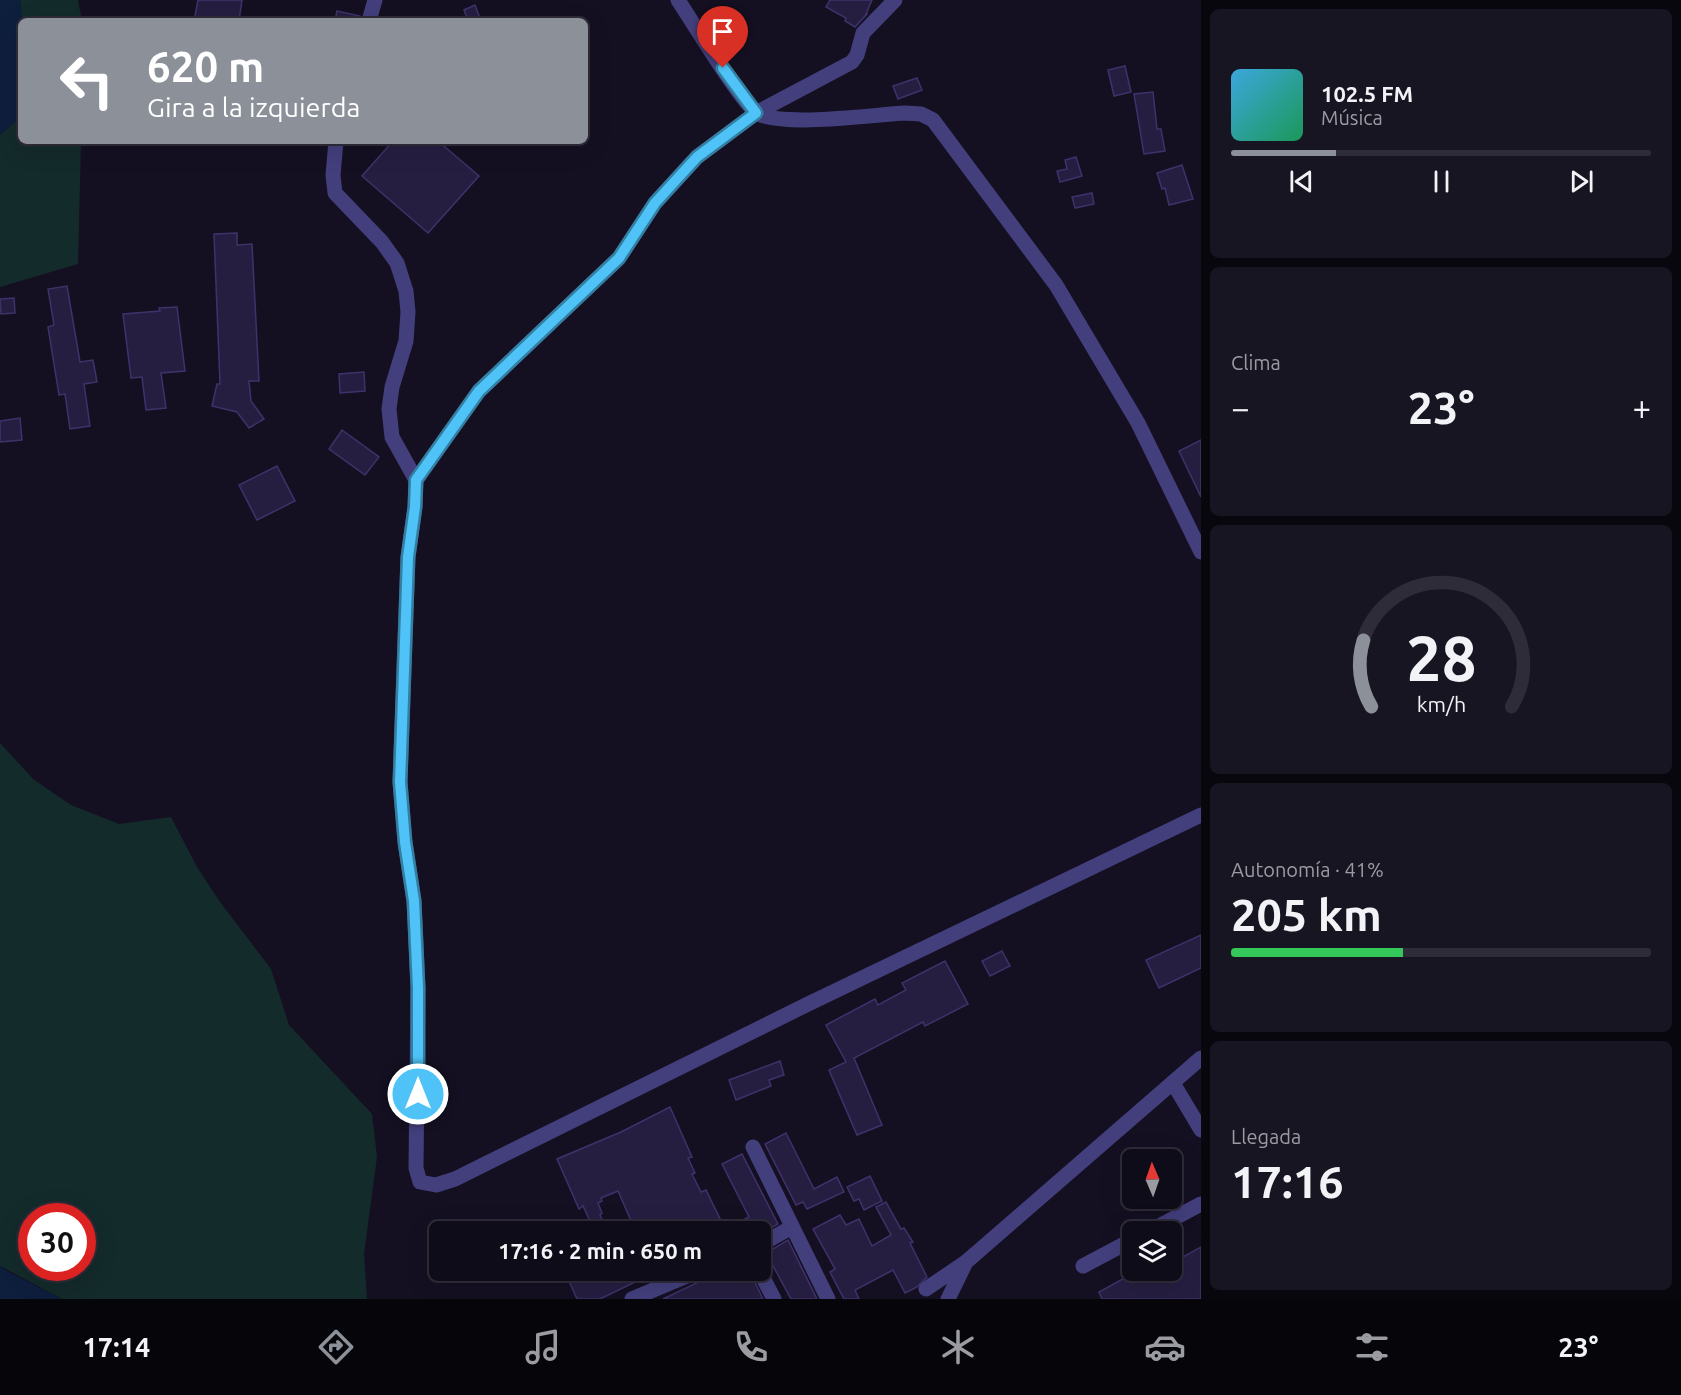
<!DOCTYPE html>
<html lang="es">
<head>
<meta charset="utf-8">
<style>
	:root { --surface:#0f0c1a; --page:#181523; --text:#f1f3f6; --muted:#9b9ba2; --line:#2f2c39; --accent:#8c9099 }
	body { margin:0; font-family:Ubuntu,sans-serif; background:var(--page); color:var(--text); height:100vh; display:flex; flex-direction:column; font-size:22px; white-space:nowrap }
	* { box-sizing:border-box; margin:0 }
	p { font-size:20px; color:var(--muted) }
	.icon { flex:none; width:33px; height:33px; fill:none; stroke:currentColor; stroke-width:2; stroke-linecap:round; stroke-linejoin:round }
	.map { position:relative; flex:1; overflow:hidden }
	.sheet { display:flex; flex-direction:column; gap:9px; padding:9px; background:#08070e; width:480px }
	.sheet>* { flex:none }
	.guide { position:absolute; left:18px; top:18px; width:570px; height:126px; border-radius:9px; box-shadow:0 6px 24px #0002,0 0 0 2px var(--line); background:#8c9099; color:#fff; overflow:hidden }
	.needle { width:39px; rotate:358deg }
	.buttons { position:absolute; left:1122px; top:1149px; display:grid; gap:12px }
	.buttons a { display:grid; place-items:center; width:60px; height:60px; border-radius:9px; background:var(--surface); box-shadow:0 6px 24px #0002,0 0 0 2px var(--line); font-size:30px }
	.speed { position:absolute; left:18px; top:1203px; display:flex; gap:12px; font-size:30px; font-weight:700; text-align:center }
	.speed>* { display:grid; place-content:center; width:78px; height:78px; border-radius:50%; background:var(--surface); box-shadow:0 6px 24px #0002,0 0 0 2px var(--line); line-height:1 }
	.speed .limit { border:9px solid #d22; background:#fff; color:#111 }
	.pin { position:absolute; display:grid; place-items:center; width:51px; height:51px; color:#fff; margin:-62px -26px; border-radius:50% 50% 50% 0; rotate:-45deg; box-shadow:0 0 6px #0007 }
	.pin .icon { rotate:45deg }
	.me { position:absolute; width:66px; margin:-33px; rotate:0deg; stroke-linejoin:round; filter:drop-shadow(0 0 4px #0008) }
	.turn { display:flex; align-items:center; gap:21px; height:126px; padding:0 30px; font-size:27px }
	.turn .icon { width:78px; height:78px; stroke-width:2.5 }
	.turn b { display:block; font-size:42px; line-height:51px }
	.big { font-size:45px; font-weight:700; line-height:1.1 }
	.sheet .tile { flex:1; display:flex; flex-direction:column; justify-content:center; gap:9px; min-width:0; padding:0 21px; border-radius:9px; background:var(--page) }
	.sheet .dial { align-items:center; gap:0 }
	.dial svg { height:156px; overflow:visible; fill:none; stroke:var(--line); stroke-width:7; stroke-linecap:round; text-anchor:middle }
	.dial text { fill:var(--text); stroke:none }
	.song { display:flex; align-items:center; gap:18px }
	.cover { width:72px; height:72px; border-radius:9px; background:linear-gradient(135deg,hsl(200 70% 55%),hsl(150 70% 35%)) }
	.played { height:6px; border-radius:3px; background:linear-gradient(90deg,var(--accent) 25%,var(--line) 25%) }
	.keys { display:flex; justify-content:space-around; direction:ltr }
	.heat { display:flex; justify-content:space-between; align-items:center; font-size:33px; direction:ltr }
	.charge { height:9px; border-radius:4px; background:linear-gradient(90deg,#34c759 41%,var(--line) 0) }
	.trip { position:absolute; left:429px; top:1221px; width:342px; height:60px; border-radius:9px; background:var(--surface); box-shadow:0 6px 24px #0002,0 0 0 2px var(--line); font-weight:700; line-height:60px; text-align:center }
	.tabs { display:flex; height:96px; justify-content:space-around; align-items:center; background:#06050a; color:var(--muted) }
	.tabs .icon { width:42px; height:42px }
	.tabs .active { color:var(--accent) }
	.tabs b { font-size:27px; color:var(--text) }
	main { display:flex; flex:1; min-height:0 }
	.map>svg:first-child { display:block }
	.green { fill:#142b2b; fill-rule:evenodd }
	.water { fill:#0e1e3d }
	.building { fill:#261e41; stroke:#3f326b; stroke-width:1.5 }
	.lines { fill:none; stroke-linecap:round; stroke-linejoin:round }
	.minor { stroke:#433f7d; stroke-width:15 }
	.route-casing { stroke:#337fa1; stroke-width:15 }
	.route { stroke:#4fc3f7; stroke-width:10 }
</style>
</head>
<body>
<main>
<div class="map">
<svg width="1201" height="1299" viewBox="0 0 1201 1299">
	<rect width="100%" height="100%" fill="#141022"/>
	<g class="green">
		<path d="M 20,0 L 78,0 L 82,21 L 22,21 Z"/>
		<path d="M 21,116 L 21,141 L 81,141 L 78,264 L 0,287 L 0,135 Z"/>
		<path d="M 0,743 L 33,779 L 71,805 L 119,824 L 171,817 L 197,867 L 220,902 L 271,969 L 289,1025 L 372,1114 L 377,1157 L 364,1254 L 367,1299 L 62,1299 L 0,1266 ZM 32,1216 L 82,1216 L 82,1268 L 32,1268 Z"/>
	</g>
	<g class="water">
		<path d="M 0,0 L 20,0 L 22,21 L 21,116 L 0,135 Z"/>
		<path d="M 0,1266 L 7,1271 L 62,1299 L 0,1299 Z"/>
	</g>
	<g class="building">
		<path d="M 198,0 L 242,0 L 239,21 L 194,21 Z"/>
		<path d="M 830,0 L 872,0 L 866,14 L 867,14 L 855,27 L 845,21 L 846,18 L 826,7 Z"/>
		<path d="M 475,5 L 481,21 L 468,21 L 464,10 Z"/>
		<path d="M 337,11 L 360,16 L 360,21 L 335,21 Z"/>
		<path d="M 1125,66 L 1131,92 L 1114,96 L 1108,70 Z"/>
		<path d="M 917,78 L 922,90 L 898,99 L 893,86 Z"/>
		<path d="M 1153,92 L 1157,129 L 1161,129 L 1165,151 L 1144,154 L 1134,94 Z"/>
		<path d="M 393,141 L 438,141 L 479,176 L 428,233 L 362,176 Z"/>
		<path d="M 1076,157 L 1082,176 L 1060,182 L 1057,171 L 1067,169 L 1065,160 Z"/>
		<path d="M 1182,165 L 1193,199 L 1169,205 L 1165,188 L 1162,189 L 1157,173 Z"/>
		<path d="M 1092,193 L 1094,204 L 1075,208 L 1072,197 Z"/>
		<path d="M 237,233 L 237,245 L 252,244 L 259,381 L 249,381 L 251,401 L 264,419 L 249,428 L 237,412 L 212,406 L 217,384 L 220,384 L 214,234 Z"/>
		<path d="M 67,286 L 80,362 L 93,360 L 97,382 L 84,384 L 90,426 L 70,429 L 65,394 L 59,395 L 48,327 L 54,325 L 48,289 Z"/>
		<path d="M 14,298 L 15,313 L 1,314 L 0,299 Z"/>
		<path d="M 177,307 L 185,371 L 161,373 L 166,408 L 146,410 L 142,377 L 131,378 L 123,314 L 160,311 L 159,308 Z"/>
		<path d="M 364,372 L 365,391 L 340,393 L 339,374 Z"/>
		<path d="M 20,418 L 22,440 L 0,442 L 0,421 Z"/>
		<path d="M 342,430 L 379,457 L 365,475 L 329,449 Z"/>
		<path d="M 1201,440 L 1201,497 L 1179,451 Z"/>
		<path d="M 277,466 L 295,501 L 257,520 L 239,485 Z"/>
		<path d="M 1201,935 L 1201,968 L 1159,988 L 1146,960 Z"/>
		<path d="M 1002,951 L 1010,966 L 990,976 L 982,961 Z"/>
		<path d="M 945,961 L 968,1004 L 925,1026 L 923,1022 L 854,1058 L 882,1125 L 857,1135 L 829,1070 L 846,1062 L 826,1025 L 875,999 L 878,1005 L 906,990 L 902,983 Z"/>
		<path d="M 780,1061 L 784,1075 L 769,1080 L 771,1086 L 736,1100 L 729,1080 Z"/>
		<path d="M 670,1107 L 692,1157 L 688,1158 L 695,1173 L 692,1174 L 701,1192 L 706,1190 L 725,1229 L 749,1217 L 722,1164 L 742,1154 L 778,1224 L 760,1234 L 760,1232 L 615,1232 L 632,1223 L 618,1191 L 601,1198 L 602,1201 L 598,1203 L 602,1213 L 600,1215 L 608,1232 L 595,1232 L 583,1206 L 579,1209 L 557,1159 L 621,1132 Z"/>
		<path d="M 786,1133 L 814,1189 L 837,1177 L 844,1192 L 807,1209 L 803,1202 L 796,1205 L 765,1144 Z"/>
		<path d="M 870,1176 L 882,1201 L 864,1210 L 859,1199 L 854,1201 L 847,1187 Z"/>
		<path d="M 886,1202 L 901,1229 L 904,1228 L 913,1242 L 910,1243 L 927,1277 L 917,1287 L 905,1293 L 893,1270 L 855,1290 L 859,1299 L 844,1299 L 830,1272 L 835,1269 L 813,1229 L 840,1215 L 846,1225 L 859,1219 L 872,1246 L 891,1235 L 876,1207 Z"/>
		<path d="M 788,1240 L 817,1299 L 791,1299 L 766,1253 Z"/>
		<path d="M 1201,1247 L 1201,1299 L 1102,1299 L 1099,1292 L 1139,1270 L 1142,1270 L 1146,1278 L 1161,1270 L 1172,1270 L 1172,1263 Z"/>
		<path d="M 564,1270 L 660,1270 L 600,1299 L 577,1299 Z"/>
		<path d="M 711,1270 L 716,1277 L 727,1270 L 749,1270 L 763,1299 L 663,1299 L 705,1279 Z"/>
	</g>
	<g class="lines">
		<g class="minor">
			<path d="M 678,0 C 690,18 744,107 758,114 C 788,127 870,115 905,113 L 921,114 L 933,120 L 1056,285 L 1138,423 L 1201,552"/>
			<path d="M 369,21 L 375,0"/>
			<path d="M 336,141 L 333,175 L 335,193 L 382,242 L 397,263 L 406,291 L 408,312 L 406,341 L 392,387 L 389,409 L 392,437 L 416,480 L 415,507 L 408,557 L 400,782 L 405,842 L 414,901 L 418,988 L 416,1168 L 420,1182 L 436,1185 L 455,1179 L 806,1005 L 1201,815"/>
			<path d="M 416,480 L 479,391 L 619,258 L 655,203 L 697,157 L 756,113 L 852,62 L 857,55 L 863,33 L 895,0"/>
			<path d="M 1173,1083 L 1201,1130"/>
			<path d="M 753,1147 L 828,1299"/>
			<path d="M 1148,1232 L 1201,1204"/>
			<path d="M 760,1245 L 792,1227"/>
			<path d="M 1083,1266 L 1132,1240"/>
			<path d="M 759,1270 L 774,1299"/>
			<path d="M 926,1289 L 966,1262 L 1201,1058"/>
			<path d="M 632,1299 L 701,1270"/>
			<path d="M 948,1299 L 966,1262"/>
		</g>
	</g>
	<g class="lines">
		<defs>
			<path id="route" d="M 418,1094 L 418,988 L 414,901 L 405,842 L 400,782 L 408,557 L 415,507 L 416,480 L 479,391 L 619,258 L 655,203 L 697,157 L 756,113 L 723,68"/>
		</defs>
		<use href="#route" class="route-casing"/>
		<use href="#route" class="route"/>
	</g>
</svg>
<div class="buttons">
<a><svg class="needle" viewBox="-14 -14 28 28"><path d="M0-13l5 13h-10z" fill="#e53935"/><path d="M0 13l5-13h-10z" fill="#9b9ba2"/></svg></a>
<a><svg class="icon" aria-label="layers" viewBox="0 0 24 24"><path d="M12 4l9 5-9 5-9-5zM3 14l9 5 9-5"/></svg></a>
</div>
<div class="speed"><div class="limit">30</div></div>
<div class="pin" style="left:723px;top:68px;background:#d93025"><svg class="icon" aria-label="arrive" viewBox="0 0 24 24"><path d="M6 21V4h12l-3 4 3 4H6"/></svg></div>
<svg class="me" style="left:418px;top:1094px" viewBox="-20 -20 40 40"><circle r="17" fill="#4fc3f7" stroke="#fff" stroke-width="3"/><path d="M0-11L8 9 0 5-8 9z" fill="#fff"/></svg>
<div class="trip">17:16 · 2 min · 650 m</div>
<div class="guide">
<div class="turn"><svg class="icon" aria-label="left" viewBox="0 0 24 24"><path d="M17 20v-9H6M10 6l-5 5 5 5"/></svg><div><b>620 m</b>Gira a la izquierda</div></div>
</div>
</div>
<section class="sheet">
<div class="tile">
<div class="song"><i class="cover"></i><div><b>102.5 FM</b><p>Música</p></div></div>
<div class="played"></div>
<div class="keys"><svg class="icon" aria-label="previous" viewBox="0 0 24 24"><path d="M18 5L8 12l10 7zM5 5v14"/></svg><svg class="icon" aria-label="pause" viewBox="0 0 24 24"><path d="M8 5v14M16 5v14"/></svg><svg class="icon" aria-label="next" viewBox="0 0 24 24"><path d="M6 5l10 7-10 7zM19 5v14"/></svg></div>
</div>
<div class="tile"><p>Clima</p>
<div class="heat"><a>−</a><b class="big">23°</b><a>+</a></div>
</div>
<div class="tile dial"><svg viewBox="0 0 100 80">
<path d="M14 69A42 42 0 1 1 86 69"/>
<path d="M14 69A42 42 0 0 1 10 35" stroke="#8c9099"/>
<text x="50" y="56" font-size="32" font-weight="700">28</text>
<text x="50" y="72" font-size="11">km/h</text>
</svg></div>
<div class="tile"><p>Autonomía · 41%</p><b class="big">205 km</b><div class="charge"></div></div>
<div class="tile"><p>Llegada</p><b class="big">17:16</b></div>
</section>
</main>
<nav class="tabs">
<b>17:14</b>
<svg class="icon active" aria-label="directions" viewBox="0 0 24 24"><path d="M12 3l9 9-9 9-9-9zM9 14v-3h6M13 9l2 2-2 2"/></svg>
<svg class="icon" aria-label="music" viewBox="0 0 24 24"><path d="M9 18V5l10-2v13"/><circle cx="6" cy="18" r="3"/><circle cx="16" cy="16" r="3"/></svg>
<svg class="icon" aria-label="phone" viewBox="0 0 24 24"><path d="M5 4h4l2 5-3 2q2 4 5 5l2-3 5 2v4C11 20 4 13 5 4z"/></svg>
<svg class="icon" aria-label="climate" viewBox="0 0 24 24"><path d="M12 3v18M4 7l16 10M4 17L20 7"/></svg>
<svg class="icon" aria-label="car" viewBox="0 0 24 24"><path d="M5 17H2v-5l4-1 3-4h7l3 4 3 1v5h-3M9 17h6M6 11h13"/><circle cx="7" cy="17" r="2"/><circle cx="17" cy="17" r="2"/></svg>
<svg class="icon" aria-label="filters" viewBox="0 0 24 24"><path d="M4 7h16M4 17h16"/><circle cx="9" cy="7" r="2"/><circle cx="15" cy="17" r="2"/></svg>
<b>23°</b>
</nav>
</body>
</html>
